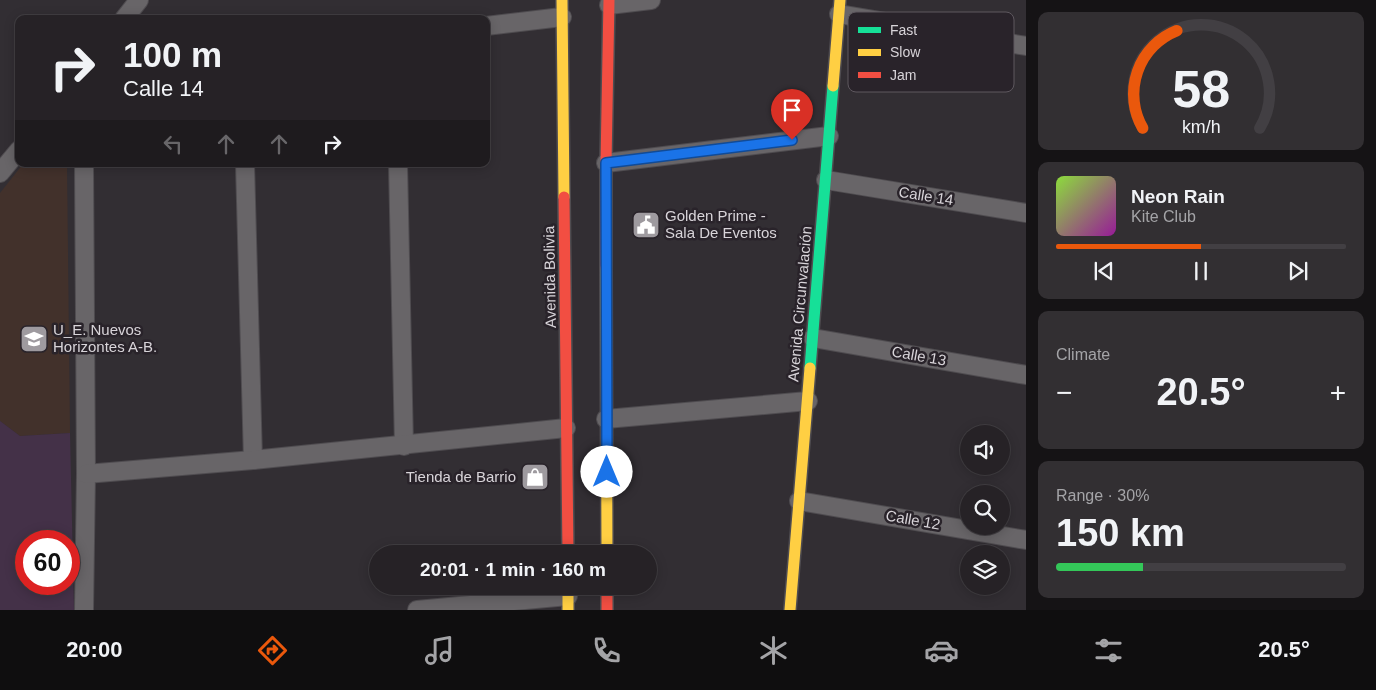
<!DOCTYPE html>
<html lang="en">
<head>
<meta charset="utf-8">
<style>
	:root { --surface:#262226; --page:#322f32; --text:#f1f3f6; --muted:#a4a4a7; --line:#423f43; --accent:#ea580c }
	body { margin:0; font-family:Helvetica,sans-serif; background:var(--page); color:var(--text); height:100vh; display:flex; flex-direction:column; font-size:19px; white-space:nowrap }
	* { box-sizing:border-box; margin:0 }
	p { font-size:16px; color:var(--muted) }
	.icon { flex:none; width:28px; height:28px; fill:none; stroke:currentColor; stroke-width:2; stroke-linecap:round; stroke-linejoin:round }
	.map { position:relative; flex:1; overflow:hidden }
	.sheet { display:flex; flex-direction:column; gap:12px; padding:12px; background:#151315; width:350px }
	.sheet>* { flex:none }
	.guide { position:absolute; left:15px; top:15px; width:475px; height:152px; border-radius:10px; box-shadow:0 2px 12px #0003,0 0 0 1px var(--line); background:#262226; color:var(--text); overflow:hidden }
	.controls { position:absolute; left:960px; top:425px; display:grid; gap:10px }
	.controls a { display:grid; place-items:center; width:50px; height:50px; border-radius:50%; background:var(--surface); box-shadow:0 2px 12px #0003,0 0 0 1px var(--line); font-size:25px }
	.speed { position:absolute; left:15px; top:530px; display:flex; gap:10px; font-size:25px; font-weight:700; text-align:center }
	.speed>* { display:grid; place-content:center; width:65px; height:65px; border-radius:50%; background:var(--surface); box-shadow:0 2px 12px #0003,0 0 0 1px var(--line); line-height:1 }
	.speed .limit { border:8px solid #d22; background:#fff; color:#111 }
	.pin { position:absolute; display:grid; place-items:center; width:42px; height:42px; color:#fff; margin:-51px -21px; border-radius:50% 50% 50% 0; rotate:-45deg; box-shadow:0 0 5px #0007 }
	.pin .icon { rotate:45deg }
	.me { position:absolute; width:55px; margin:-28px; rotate:0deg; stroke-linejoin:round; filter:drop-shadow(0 0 4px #0008) }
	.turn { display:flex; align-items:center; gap:18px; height:105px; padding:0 25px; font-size:22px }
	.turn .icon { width:65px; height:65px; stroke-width:2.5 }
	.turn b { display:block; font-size:35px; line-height:42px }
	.lanes { display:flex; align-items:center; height:48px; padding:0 25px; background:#0003; justify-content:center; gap:25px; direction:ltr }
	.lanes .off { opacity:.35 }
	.big { font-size:38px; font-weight:800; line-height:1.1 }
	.sheet .card { flex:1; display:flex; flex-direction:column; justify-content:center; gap:8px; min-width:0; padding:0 18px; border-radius:10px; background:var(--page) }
	.sheet .dial { align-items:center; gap:0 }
	.dial svg { height:130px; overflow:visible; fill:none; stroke:var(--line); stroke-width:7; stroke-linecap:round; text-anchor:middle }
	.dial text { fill:var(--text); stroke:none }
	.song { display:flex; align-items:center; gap:15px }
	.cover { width:60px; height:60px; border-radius:8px; background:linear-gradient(135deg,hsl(90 70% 55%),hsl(300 70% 35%)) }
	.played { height:5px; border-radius:2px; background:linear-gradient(90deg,var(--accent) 50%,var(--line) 50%) }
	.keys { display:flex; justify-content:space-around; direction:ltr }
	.heat { display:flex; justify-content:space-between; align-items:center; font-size:28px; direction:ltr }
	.charge { height:8px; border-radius:4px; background:linear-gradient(90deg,#34c759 30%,var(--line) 0) }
	.trip { position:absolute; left:369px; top:545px; width:288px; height:50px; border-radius:25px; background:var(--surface); box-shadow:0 2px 12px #0003,0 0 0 1px var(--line); font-weight:800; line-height:50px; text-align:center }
	.tabs { display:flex; height:80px; justify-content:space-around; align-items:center; background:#0f0e0f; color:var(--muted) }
	.tabs .icon { width:35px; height:35px }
	.tabs .on { color:var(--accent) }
	.tabs b { font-size:22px; color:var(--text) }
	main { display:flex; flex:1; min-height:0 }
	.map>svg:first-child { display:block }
	.education { fill:#42312b }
	.park { fill:#443148; fill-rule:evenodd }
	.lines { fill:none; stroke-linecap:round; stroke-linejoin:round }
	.street-casing { stroke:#4f4c50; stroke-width:20 }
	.fast-casing { stroke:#4f4c50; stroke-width:14 }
	.slow-casing { stroke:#4f4c50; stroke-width:14 }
	.jam-casing { stroke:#4f4c50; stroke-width:14 }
	.street { stroke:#686568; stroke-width:18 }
	.fast { stroke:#16e098; stroke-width:11 }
	.slow { stroke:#ffcf43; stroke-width:11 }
	.jam { stroke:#f24e42; stroke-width:11 }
	.route-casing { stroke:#114b97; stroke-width:12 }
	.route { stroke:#1a73e8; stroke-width:9 }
	.labels { text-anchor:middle; stroke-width:5; stroke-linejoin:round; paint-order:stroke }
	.street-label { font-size:15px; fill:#d8d4d9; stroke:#29232a }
	.poi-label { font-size:15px; fill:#d8d4d9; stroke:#29232a; text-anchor:start }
	.key { fill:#29232a; stroke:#5e585f; stroke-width:1 }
	.key-label { font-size:14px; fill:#d8d4d9 }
</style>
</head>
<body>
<main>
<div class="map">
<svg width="1026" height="610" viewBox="0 0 1026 610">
	<rect width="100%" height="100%" fill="#322e33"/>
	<path class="education" d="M 23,164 L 67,164 L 70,433 L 20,436 L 0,421 L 0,193 Z"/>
	<path class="park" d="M 0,421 L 20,436 L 70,433 L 74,610 L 0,610 ZM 26,541 L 69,541 L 69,584 L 26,584 Z"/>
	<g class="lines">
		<defs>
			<g id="street">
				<path d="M 609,5 L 651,0"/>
				<path d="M 839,14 L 1026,46"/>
				<path d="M 124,19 L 139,0"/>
				<path d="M 486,26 L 562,17"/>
				<path d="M 606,163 L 829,136"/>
				<path d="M 84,164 L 86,474 L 84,610"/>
				<path d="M 245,164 L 253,460"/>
				<path d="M 398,164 L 404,446"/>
				<path d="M 0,173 L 19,150"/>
				<path d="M 826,180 L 1026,213"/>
				<path d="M 813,338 L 1026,375"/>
				<path d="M 606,419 L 808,401"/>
				<path d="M 86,474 L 253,460 L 566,428"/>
				<path d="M 799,501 L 1026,540"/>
				<path d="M 417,610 L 568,596"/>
			</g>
			<path id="fast" d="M 810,368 L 833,86"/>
			<g id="slow">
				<path d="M 562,0 L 564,197"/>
				<path d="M 833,86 L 840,0"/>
				<path d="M 606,268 L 607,554"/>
				<path d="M 568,586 L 568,610"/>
				<path d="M 790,610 L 810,368"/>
			</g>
			<g id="jam">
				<path d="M 564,197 L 568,554"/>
				<path d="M 606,268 L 606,163 L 609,0"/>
				<path d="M 607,586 L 607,610"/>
			</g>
		</defs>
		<use href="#street" class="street-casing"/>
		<use href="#fast" class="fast-casing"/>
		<use href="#slow" class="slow-casing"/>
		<use href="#jam" class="jam-casing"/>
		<use href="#street" class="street"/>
		<use href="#fast" class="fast"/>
		<use href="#slow" class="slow"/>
		<use href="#jam" class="jam"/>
	</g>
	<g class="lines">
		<defs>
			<path id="route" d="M 607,472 L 606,163 L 792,140"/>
		</defs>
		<use href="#route" class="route-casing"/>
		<use href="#route" class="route"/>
	</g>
	<defs>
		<symbol id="civic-square" viewBox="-11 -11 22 22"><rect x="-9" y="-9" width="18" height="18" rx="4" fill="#9e9a9f" stroke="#29232a"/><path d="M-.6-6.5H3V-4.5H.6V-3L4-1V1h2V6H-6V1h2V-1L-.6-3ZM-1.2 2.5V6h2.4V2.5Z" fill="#fff"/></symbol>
		<symbol id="school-square" viewBox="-11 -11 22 22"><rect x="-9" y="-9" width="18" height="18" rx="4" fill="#9e9a9f" stroke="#29232a"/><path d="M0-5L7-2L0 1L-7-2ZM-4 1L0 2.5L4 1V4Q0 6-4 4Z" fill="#fff"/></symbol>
		<symbol id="shop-square" viewBox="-11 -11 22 22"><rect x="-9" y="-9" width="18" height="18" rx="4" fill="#9e9a9f" stroke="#29232a"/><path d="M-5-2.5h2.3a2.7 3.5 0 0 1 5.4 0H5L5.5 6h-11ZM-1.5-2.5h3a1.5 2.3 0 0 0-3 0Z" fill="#fff"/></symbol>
	</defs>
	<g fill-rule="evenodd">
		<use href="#civic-square" x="630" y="209" width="32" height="32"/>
		<use href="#school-square" x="18" y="323" width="32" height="32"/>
		<use href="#shop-square" x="519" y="461" width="32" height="32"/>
	</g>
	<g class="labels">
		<g class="street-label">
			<text transform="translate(926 196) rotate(9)" y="5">Calle 14</text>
			<text transform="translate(550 277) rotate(-91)" y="5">Avenida Bolivia</text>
			<text transform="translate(800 304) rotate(-85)" y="5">Avenida Circunvalación</text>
			<text transform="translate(919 356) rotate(10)" y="5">Calle 13</text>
			<text transform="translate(913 520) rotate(10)" y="5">Calle 12</text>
		</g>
		<g class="poi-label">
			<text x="665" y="221">Golden Prime -<tspan x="665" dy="17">Sala De Eventos</tspan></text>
			<text x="53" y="335">U_E. Nuevos<tspan x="53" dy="17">Horizontes A-B.</tspan></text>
			<text x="516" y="482" text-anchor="end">Tienda de Barrio</text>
		</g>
	</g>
	<rect x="848" y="12" width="166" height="80" rx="8" class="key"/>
	<rect x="858" y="27" width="23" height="6" fill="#16e098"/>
	<rect x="858" y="49" width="23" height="7" fill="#ffcf43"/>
	<rect x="858" y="72" width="23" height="6" fill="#f24e42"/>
	<g class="key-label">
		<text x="890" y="35">Fast</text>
		<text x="890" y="57">Slow</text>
		<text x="890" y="80">Jam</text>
	</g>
</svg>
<div class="controls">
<a><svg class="icon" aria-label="sound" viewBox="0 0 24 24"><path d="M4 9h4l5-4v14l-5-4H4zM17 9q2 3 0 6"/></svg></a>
<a><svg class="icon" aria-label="search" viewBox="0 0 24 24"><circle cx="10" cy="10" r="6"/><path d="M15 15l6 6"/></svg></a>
<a><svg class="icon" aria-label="layers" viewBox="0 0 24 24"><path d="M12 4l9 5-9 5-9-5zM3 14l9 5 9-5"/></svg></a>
</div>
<div class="speed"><div class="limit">60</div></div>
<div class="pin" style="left:792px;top:140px;background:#d93025"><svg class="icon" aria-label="arrive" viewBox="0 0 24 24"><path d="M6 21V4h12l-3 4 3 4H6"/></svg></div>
<svg class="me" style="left:607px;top:472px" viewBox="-20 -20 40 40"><circle r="19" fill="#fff"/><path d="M0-13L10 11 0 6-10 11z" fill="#1a73e8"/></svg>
<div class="trip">20:01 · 1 min · 160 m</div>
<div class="guide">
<div class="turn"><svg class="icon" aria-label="right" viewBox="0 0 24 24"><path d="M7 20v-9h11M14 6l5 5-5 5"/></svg><div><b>100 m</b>Calle 14</div></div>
<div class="lanes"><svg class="icon off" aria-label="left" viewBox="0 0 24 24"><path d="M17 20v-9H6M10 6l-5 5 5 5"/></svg><svg class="icon off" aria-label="ahead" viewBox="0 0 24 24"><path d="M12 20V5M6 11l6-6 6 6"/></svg><svg class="icon off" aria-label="ahead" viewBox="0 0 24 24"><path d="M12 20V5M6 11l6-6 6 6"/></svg><svg class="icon" aria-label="right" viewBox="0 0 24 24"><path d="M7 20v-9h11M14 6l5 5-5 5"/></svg></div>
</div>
</div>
<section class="sheet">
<div class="card dial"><svg viewBox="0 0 100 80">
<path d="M14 69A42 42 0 1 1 86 69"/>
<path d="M14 69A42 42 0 0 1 35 9" stroke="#ea580c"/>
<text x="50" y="56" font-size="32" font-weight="700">58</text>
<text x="50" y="72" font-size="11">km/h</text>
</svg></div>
<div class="card">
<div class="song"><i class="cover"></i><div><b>Neon Rain</b><p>Kite Club</p></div></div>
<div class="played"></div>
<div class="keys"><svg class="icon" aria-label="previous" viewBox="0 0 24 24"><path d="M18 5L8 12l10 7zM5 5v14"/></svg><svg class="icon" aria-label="pause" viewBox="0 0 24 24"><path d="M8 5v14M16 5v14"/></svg><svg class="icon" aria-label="next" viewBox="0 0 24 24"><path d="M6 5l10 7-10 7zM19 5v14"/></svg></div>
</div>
<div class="card"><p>Climate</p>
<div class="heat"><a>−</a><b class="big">20.5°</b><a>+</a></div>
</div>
<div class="card"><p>Range · 30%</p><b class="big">150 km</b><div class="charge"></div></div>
</section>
</main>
<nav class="tabs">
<b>20:00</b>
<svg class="icon on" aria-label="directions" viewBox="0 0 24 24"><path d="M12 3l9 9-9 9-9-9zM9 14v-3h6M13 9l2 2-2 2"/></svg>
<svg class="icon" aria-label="music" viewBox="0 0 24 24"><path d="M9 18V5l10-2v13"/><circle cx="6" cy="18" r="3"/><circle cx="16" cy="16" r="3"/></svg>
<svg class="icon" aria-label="phone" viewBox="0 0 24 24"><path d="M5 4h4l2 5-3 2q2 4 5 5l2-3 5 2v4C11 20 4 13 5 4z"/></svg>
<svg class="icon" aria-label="climate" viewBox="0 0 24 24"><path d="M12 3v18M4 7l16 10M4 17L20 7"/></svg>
<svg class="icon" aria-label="car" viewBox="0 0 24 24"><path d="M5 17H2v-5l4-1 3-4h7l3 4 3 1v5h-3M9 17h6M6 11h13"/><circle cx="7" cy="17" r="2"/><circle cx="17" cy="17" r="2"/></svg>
<svg class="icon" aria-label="filters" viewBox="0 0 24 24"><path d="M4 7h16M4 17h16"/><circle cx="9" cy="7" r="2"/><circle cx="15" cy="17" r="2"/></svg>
<b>20.5°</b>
</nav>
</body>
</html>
